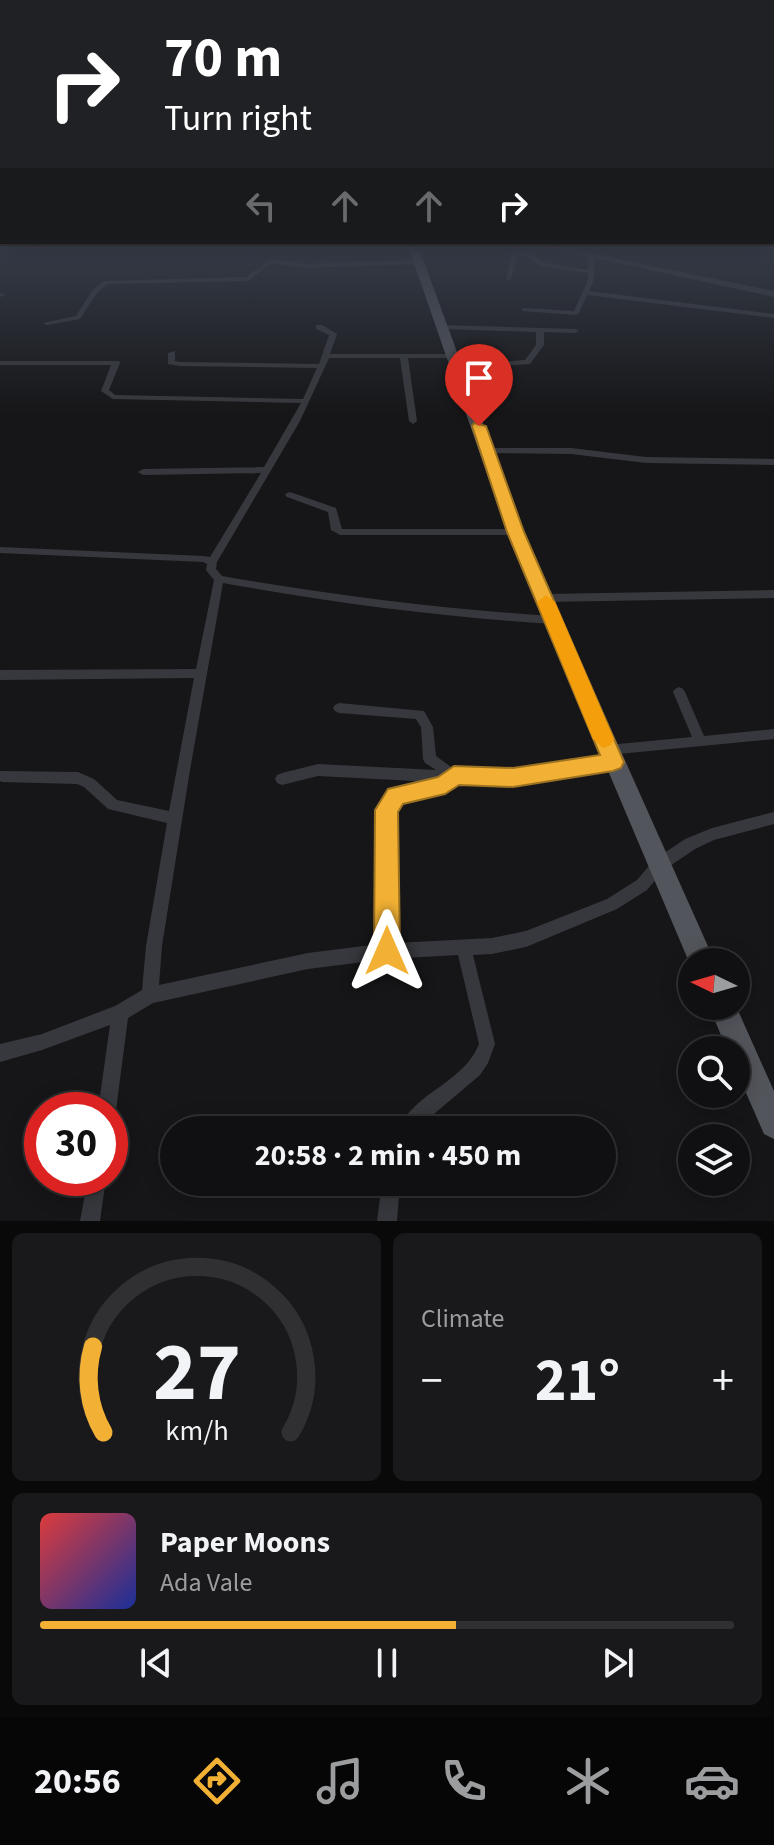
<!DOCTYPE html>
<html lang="en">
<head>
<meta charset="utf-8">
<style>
	:root { --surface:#101012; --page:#19191b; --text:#f1f3f6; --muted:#9c9d9f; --line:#303032; --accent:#f2b134 }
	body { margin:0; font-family:"Source Sans 3",sans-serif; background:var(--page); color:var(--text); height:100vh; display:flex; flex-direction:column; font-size:30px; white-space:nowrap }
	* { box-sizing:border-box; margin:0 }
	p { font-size:26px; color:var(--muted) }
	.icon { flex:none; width:44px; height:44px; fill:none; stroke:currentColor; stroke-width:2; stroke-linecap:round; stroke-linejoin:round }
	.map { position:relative; height:1221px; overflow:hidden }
	.side { display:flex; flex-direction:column; gap:12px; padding:12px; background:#09090a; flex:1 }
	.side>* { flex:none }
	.guide { position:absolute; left:0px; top:0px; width:774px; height:244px; box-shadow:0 4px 20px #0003,0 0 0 2px var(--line); background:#202124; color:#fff; overflow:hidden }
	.needle { width:52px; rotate:275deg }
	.fabs { position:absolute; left:678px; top:948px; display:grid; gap:16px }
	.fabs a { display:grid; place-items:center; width:72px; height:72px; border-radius:50%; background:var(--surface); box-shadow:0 4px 20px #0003,0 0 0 2px var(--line); font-size:40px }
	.speed { position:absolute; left:24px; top:1092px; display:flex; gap:16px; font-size:40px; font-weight:700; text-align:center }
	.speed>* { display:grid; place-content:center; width:104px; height:104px; border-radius:50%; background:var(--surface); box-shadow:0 4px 20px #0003,0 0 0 2px var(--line); line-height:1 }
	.speed .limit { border:12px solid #d22; background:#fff; color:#111 }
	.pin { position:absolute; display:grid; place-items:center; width:68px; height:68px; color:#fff; margin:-82px -34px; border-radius:50% 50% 50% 0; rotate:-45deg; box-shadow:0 0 8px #0007 }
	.pin .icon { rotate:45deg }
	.me { position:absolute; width:88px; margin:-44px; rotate:0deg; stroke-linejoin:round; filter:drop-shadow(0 0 6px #0008) }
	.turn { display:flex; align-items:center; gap:28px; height:168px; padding:0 32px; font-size:36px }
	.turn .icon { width:104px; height:104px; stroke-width:2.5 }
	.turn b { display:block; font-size:56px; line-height:68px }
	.lanes { display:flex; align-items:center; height:76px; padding:0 32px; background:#0003; justify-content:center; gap:40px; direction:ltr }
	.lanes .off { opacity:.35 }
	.big { font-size:60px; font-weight:700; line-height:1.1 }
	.side .card { flex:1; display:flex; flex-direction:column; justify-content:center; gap:12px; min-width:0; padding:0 28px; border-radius:12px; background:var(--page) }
	.side .dial { align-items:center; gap:0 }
	.dial svg { height:208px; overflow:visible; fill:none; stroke:var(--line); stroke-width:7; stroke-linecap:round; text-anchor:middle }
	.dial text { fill:var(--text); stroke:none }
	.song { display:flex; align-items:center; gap:24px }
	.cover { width:96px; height:96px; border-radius:12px; background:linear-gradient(135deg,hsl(0 70% 55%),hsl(230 70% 35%)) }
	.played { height:8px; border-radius:4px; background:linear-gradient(90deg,var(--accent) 60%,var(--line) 60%) }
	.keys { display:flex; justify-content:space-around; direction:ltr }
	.heat { display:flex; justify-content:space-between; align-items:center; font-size:44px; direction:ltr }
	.side .tiles { flex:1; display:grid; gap:12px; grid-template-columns:1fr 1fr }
	.card:last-child { grid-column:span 2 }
	.trip { position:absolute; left:160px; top:1116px; width:456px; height:80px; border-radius:40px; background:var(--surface); box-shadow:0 4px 20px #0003,0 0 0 2px var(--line); font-weight:700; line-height:80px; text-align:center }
	.dock { display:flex; height:128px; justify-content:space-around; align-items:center; background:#060607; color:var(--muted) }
	.dock .icon { width:56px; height:56px }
	.dock .active { color:var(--accent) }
	.dock b { font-size:36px; color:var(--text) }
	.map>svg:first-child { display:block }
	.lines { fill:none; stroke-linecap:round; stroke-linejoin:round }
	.minor { fill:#37383d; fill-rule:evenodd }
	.tertiary { fill:#37383d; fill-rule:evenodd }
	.primary { fill:#53555c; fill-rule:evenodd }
	.route { fill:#f2b134; stroke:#9d7322; stroke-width:2 }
	.slow { fill:#f59e0b }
</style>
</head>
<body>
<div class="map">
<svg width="774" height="1221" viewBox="0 0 774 1221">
	<rect width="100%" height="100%" fill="#161618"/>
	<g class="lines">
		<g class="minor">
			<path d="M 56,243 L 73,243 L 22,251 L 19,249 Z"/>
			<path d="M 514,243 L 520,243 L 518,251 L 530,253 L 544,263 L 588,270 L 589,255 L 594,254 L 594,280 L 589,291 L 774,314 L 774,318 L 587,295 L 579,313 L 576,315 L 522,311 L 522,309 L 524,308 L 574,311 L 588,280 L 588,273 L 540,266 L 526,256 L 517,255 L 511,279 L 506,280 Z"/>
			<path d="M 576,243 L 582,243 L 574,252 L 570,252 L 569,251 Z"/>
			<path d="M 726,243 L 774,245 L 774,249 L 729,245 Z"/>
			<path d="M 271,259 L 306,264 L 420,260 L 423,262 L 420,264 L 306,268 L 272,263 L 248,281 L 107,284 L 97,293 L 80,319 L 47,325 L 43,323 L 76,316 L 92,291 L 103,281 L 246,277 Z"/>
			<path d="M 0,293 L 5,294 L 6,295 L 0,297 Z"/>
			<path d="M 316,325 L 322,325 L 337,334 L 330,354 L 455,354 L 459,356 L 455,358 L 408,358 L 417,421 L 413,424 L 409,421 L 400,358 L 329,358 L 300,421 L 217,562 L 216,569 L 222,576 C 332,595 442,609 553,616 L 559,620 L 553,624 C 442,617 333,603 223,583 L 190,770 L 162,946 L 159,985 L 308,953 L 379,944 L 379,810 L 391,792 L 434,782 L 318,776 L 282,785 L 277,783 L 275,779 L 277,775 L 282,773 L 318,764 L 436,770 L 425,763 L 423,759 L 421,727 L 416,719 L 339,713 L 335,711 L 333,708 L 335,705 L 339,703 L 424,711 L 433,727 L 436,756 L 458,772 L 492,773 L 613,757 L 618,758 L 620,762 L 618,766 L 613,767 L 492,785 L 456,783 L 450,789 L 445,791 L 400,801 L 393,811 L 395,943 L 492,938 L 526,931 L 607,899 L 637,880 L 654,860 L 685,839 L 712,828 L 774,812 L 774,824 L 714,840 L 695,849 L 664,870 L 647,890 L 617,909 L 526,947 L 492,954 L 473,955 L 495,1044 L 488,1063 L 480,1075 L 434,1114 L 418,1130 L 398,1130 C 414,1092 464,1083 479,1044 L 458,955 L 387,959 L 308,969 L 153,1003 L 128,1018 L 116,1110 L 113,1116 L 110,1118 L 110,1110 L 98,1110 L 110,1025 L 42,1050 L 0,1062 L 0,1044 L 42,1034 L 115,1006 L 142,990 L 146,946 L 167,823 L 108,809 L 84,787 L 77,784 L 2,782 L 0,781 L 0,771 L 78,772 L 94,779 L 117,800 L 169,811 L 194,678 L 0,680 L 0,670 L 196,669 L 214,580 L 206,570 L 207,564 L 203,562 L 0,553 L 0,547 L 204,556 L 210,557 L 261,473 L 143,475 L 138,472 L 143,469 L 264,467 L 301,403 L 113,399 L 101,391 L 111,365 L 0,365 L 0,361 L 119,361 L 120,363 L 109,390 L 115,395 L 303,399 L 317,368 L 180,366 L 168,364 L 168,353 L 175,351 L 175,361 L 180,362 L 319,364 L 329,335 L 316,329 Z"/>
			<path d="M 440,325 L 575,329 L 579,331 L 575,333 L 544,332 L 544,345 L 530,364 L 500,366 L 463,379 L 460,379 L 460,375 L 499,362 L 525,360 L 536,345 L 536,332 L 443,329 L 439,327 Z"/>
			<path d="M 486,448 L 571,448 L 646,457 L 774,459 L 774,465 L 646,463 L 571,454 L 483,453 L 482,451 Z"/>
			<path d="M 290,492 L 336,508 L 342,529 L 515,529 L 520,532 L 515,535 L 340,535 L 331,530 L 328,512 L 287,497 L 285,495 L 287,493 Z"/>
			<path d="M 774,590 L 774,598 L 545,602 L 540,598 L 545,594 Z"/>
			<path d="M 679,687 L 683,689 L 685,692 L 704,736 L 774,729 L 774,739 L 608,755 L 603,754 L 602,750 L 603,746 L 608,745 L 692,737 L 673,692 L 675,689 Z"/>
			<path d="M 88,1178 L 106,1178 L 100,1221 L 80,1221 Z"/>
			<path d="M 382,1182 L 400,1182 L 397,1221 L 377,1221 Z"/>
		</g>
		<path class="tertiary" d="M 525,243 L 540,243 L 774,291 L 774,297 Z"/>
		<g class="primary">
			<path d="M 407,243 L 417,243 L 523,532 L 715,962 L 692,962 L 692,969 L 507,532 Z"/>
			<path d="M 709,1006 L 736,1006 L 774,1091 L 774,1139 L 764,1134 L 736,1070 L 736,1050 L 727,1050 Z"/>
		</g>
	</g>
	<linearGradient id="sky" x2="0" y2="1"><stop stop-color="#0c0c0d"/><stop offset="0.59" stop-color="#363c48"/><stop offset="1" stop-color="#363c48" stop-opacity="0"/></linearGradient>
	<rect width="774" height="414" fill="url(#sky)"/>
	<path class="route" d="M 474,423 L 486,426 L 524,532 L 624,762 L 621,768 L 613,771 L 513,787 L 459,785 L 445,794 L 403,804 L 398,812 L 400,951 L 396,960 L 387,964 L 378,960 L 374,951 L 375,810 L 388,789 L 438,777 L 454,766 L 513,768 L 600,755 L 507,532 L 472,426 Z"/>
	<path class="slow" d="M 546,595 L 555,602 L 614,739 L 611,745 L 603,748 L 593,739 L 537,602 Z"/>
</svg>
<div class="fabs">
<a><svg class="needle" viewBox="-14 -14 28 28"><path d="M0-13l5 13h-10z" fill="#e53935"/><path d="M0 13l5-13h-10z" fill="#9c9d9f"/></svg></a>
<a><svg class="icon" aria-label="search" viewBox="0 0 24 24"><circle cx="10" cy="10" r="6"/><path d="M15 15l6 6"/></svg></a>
<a><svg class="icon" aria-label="layers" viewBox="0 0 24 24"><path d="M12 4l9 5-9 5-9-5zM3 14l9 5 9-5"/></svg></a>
</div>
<div class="speed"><div class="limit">30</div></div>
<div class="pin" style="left:479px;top:426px;background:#d93025"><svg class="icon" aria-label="arrive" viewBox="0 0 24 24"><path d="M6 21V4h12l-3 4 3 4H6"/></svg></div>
<svg class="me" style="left:387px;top:951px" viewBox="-20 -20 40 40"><path d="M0-17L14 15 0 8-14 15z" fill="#f2b134" stroke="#fff" stroke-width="4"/></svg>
<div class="trip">20:58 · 2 min · 450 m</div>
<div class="guide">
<div class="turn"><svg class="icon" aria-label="right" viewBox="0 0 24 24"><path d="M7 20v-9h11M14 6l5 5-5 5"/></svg><div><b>70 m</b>Turn right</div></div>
<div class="lanes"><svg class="icon off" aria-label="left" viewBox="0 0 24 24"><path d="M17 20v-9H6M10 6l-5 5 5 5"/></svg><svg class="icon off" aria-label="ahead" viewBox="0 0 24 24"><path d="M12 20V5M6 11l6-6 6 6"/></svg><svg class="icon off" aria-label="ahead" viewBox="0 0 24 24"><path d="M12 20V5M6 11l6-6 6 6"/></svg><svg class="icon" aria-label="right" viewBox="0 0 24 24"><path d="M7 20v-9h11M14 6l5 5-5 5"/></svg></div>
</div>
</div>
<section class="side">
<div class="tiles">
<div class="card dial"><svg viewBox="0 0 100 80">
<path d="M14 69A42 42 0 1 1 86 69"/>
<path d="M14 69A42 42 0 0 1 10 36" stroke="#f2b134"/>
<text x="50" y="56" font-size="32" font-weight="700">27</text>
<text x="50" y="72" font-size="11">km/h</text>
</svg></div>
<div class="card"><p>Climate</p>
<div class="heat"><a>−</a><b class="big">21°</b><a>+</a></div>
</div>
<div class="card">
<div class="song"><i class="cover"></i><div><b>Paper Moons</b><p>Ada Vale</p></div></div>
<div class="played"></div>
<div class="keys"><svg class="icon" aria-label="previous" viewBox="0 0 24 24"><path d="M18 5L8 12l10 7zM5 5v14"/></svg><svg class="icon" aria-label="pause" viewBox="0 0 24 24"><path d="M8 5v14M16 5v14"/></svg><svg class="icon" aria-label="next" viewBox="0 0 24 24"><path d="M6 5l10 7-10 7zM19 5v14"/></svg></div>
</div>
</div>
</section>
<nav class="dock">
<b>20:56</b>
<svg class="icon active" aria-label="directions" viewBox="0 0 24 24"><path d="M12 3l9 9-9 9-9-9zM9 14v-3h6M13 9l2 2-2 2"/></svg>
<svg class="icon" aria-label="music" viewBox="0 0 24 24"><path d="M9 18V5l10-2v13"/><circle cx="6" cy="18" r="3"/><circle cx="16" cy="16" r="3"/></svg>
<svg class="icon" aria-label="phone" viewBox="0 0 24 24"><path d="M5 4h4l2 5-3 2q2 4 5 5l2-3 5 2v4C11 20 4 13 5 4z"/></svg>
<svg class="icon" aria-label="climate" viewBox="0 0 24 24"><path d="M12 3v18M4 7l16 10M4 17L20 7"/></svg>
<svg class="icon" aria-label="car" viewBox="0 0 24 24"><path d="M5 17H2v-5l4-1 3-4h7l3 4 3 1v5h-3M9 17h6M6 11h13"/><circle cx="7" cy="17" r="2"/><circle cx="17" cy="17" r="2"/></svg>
</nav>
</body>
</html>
